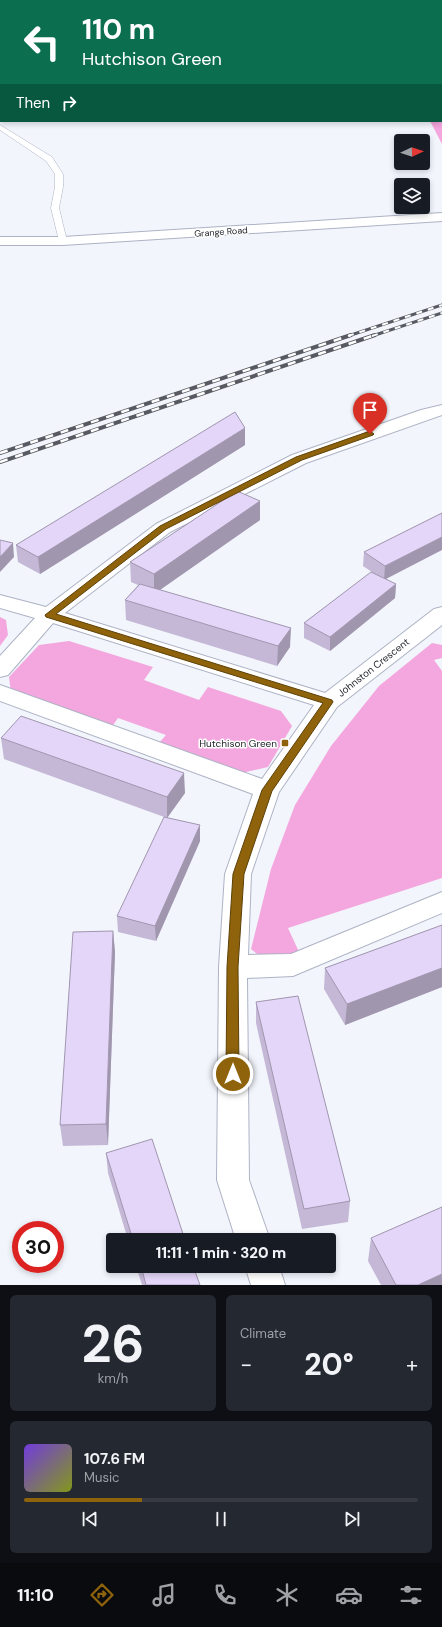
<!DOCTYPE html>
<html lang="en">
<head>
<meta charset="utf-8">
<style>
	:root { --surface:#171b24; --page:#242831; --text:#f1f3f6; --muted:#9ea1a6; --line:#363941; --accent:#8f630b }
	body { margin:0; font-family:"DM Sans",sans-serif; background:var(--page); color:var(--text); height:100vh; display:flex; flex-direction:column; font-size:15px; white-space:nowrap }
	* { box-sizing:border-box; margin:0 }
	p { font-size:13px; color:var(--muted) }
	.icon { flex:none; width:22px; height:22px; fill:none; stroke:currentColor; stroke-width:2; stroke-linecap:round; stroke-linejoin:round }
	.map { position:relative; height:1285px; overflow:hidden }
	.panel { display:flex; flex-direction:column; gap:10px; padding:10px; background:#0d0f14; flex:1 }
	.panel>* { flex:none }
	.guide { position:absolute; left:0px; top:0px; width:442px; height:122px; box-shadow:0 2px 6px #0003; background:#0b6e4f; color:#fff; overflow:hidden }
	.needle { width:26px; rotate:87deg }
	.buttons { position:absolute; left:394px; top:134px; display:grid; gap:8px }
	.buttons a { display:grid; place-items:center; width:36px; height:36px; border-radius:4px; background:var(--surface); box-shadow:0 2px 6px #0003; font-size:20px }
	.speed { position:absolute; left:12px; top:1221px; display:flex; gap:8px; font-size:20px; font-weight:700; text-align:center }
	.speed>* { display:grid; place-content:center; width:52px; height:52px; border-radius:50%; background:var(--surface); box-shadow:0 2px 6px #0003; line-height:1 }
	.speed .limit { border:6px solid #d22; background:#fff; color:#111 }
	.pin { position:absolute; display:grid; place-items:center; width:34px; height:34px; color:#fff; margin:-41px -17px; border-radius:50% 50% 50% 0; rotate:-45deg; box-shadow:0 0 4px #0007 }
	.pin .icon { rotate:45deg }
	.me { position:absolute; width:44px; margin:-22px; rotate:0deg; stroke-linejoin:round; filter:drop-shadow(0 0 3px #0008) }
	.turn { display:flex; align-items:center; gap:14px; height:84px; padding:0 16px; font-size:18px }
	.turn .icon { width:52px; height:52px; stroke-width:2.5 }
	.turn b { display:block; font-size:28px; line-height:34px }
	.then { display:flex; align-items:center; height:38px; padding:0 16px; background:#0003; gap:8px; font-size:15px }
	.big { font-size:30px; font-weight:800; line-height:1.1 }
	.panel .widget { flex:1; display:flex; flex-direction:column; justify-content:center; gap:6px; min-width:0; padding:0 14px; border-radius:6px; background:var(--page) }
	.panel .dial { align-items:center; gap:0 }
	.dial b { font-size:52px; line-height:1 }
	.song { display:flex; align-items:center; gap:12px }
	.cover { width:48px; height:48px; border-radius:6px; background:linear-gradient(135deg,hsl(260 70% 55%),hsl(70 70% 35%)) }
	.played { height:4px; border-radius:2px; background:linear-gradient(90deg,var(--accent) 30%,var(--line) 30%) }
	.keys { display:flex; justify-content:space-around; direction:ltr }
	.heat { display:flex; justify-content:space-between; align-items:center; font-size:22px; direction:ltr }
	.panel .tiles { flex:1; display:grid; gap:10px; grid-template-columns:1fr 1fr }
	.widget:last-child { grid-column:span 2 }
	.trip { position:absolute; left:106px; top:1233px; width:230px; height:40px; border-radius:4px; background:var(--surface); box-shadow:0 2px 6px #0003; font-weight:800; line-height:40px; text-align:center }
	.tab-bar { display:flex; height:64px; justify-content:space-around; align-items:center; background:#090b0e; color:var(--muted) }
	.tab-bar .icon { width:28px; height:28px }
	.tab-bar .on { color:var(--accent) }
	.tab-bar b { font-size:18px; color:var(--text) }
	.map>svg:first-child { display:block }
	.green { fill:#f4a6de }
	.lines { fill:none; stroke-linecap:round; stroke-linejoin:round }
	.service-casing { stroke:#adb3c4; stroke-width:1 }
	.minor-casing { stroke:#adb3c4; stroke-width:2 }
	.tertiary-casing { stroke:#adb3c4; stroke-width:2 }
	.service { fill:#fff; fill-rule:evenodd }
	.minor { fill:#fff; fill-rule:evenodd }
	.tertiary { fill:#fff; fill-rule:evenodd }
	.rail-far2-casing { stroke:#575a61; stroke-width:2.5 }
	.rail-far1-casing { stroke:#575a61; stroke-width:3 }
	.rail-casing { stroke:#575a61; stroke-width:4 }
	.rail-far2 { stroke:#fff; stroke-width:1.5; stroke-dasharray:4.5; stroke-linecap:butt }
	.rail-far1 { stroke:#fff; stroke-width:2; stroke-dasharray:6; stroke-linecap:butt }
	.rail { stroke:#fff; stroke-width:2.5; stroke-dasharray:8; stroke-linecap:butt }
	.wall { fill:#c4b8d6 }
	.shaded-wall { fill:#a096ae }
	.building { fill:#e4d6f9; stroke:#a096ae }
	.route { fill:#8f630b; stroke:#5d4007 }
	.poi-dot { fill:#8f630b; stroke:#fff; stroke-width:1.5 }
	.labels { text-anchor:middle; stroke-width:3; stroke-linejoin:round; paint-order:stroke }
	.far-street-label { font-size:9px; fill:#22252b; stroke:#fff }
	.street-label { font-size:10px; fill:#22252b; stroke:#fff }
	.poi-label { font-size:10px; fill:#22252b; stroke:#fff; text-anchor:end }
</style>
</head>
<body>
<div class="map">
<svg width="442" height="1285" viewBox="0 0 442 1285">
	<rect width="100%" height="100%" fill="#f2f5fc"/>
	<g class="green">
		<path d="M 441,7 L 442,8 L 442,144 L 430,121 L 441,121 Z"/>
		<path d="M 0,617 L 6,620 L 8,635 L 0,646 Z"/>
		<path d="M 69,641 L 153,667 L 144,680 L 199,700 L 208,687 L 281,711 L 292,726 L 268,767 L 237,774 L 158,744 L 166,735 L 118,718 L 111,728 L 11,693 L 9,677 L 39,645 Z"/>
		<path d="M 432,643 L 442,645 L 442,658 L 434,660 L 442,671 L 442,878 L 288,928 L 299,952 L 266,961 L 251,949 L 271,869 L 295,805 L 331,746 L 379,686 Z"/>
	</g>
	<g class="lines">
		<defs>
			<g id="service">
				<path d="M 0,80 L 1,80 L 0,85 Z"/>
				<path d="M 0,125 L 52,157 L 63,174 L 63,187 L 59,208 L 67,241 L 66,243 L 63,244 L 59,241 L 51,208 L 55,187 L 55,174 L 46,161 L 0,130 Z"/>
			</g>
			<g id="minor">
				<path d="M 442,405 L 442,415 L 306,463 L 170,532 L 65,613 L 325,693 L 434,609 L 442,607 L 442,625 L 337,707 L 279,792 L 251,874 L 248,955 L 291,954 L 442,892 L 442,913 L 293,976 L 247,978 L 249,1180 L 270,1240 L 236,1240 L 217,1180 L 219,967 L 225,874 L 253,794 L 0,701 L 0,685 L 262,779 L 314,705 L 53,623 L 8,675 L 0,677 L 0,656 L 35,618 L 0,608 L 0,595 L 46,607 L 156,524 L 292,455 L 421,410 Z"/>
				<path d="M 245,1266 L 279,1266 L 285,1285 L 251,1285 Z"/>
			</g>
			<path id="tertiary" d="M 442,213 L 442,221 L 63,245 L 0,245 L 0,237 L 63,237 Z"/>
		</defs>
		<use href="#service" class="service-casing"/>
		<use href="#minor" class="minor-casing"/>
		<use href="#tertiary" class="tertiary-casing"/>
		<use href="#service" class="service"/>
		<use href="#minor" class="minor"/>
		<use href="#tertiary" class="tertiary"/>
		<defs>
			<path id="rail-far2" d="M 439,0 L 442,1"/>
			<g id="rail-far1">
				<path d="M 348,336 L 442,305"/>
				<path d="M 372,336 L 442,313"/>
			</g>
			<g id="rail">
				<path d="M 0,453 L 351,335"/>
				<path d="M 0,462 L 375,335"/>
			</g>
		</defs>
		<use href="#rail-far2" class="rail-far2-casing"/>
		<use href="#rail-far1" class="rail-far1-casing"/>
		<use href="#rail" class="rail-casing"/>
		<use href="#rail-far2" class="rail-far2"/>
		<use href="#rail-far1" class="rail-far1"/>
		<use href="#rail" class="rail"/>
	</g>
	<g class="wall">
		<path d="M 245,445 L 40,574 L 18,562 L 16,545 Z"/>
		<path d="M 260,501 L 260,520 L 160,590 L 290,647 L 277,666 L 126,620 L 125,600 L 138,585 L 131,582 L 130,562 Z"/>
		<path d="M 442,513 L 386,579 L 396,584 L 395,598 L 330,651 L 304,638 L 304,623 L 372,572 L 363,566 L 364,552 Z"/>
		<path d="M 1,738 L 185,793 L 167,818 L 4,759 Z"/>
		<path d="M 200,825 L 200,841 L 156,941 L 118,932 L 117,916 Z"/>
		<path d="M 442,925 L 442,987 L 345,1025 L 324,989 L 325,968 Z"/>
		<path d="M 113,931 L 115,952 L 108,1145 L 63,1146 L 60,1125 Z"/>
		<path d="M 256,1002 L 350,1201 L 348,1222 L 302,1229 L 256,1023 Z"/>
		<path d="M 106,1153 L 185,1240 L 128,1240 L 108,1173 Z"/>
		<path d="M 371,1238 L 442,1285 L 381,1285 L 368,1261 Z"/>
		<path d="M 136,1266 L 193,1266 L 200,1285 L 142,1285 Z"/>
	</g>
	<g class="shaded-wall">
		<path d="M 245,428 L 245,445 L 40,574 L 38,557 Z"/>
		<path d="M 260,501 L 260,520 L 154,594 L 154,574 Z"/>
		<path d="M 442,537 L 442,550 L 384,580 L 385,566 Z"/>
		<path d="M 13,543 L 14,557 L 0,572 L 0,557 Z"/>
		<path d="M 396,584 L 395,598 L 330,651 L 330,637 Z"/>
		<path d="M 291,628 L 290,647 L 277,666 L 278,646 Z"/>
		<path d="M 184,773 L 185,793 L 167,818 L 167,797 Z"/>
		<path d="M 200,825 L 200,841 L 156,941 L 155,926 Z"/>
		<path d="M 113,931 L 115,952 L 108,1145 L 106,1124 Z"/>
		<path d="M 442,968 L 442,987 L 345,1025 L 347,1004 Z"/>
		<path d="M 442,1274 L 442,1285 L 418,1285 Z"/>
	</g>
	<g class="building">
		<path d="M 235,412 L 245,428 L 38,557 L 16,545 Z"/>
		<path d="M 237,491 L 260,501 L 154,574 L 130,562 Z"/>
		<path d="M 442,513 L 442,537 L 385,566 L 364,552 Z"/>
		<path d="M 0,540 L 13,543 L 0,557 Z"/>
		<path d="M 371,572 L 396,584 L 330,637 L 304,623 Z"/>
		<path d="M 140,584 L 291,628 L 278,646 L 125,600 Z"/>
		<path d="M 21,716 L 184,773 L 167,797 L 1,738 Z"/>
		<path d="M 164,817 L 200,825 L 155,926 L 117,916 Z"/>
		<path d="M 442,925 L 442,968 L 347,1004 L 325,968 Z"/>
		<path d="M 113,931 L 106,1124 L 60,1125 L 73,932 Z"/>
		<path d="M 298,996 L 350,1201 L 304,1209 L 256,1002 Z"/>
		<path d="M 152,1139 L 185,1240 L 133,1240 L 106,1153 Z"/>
		<path d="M 442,1207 L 442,1274 L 418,1285 L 396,1285 L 371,1238 Z"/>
		<path d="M 141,1266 L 193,1266 L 200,1285 L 146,1285 Z"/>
	</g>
	<path class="route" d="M 370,431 L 374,434 L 373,435 L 302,460 L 166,529 L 56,614 L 332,700 L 333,702 L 272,791 L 244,874 L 238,967 L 239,1074 L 237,1078 L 233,1079 L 228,1078 L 226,1074 L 227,967 L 233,874 L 262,790 L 323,703 L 46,617 L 45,615 L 160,526 L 296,457 Z"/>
	<rect class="poi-dot" x="281" y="739" width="8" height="8" rx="2"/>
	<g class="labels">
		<g class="far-street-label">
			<text transform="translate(221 232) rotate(-4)" y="3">Grange Road</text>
		</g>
		<g class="street-label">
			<text transform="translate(373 667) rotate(-38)" y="4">Johnston Crescent</text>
		</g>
		<g class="poi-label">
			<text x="277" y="747">Hutchison Green</text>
		</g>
	</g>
</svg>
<div class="buttons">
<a><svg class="needle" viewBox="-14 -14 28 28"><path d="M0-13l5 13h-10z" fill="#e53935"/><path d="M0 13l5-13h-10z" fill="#9ea1a6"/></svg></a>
<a><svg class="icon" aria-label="layers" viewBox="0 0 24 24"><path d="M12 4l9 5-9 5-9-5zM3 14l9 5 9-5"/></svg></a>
</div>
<div class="speed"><div class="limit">30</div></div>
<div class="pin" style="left:370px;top:434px;background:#d93025"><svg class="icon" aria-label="arrive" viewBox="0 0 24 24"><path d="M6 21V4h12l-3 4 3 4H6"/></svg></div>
<svg class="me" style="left:233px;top:1074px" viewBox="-20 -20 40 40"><circle r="17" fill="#8f630b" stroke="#fff" stroke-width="3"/><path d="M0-11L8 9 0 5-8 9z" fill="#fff"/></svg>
<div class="trip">11:11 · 1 min · 320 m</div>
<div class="guide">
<div class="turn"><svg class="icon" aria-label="left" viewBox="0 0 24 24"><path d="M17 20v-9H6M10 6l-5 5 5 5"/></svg><div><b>110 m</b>Hutchison Green</div></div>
<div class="then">Then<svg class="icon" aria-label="right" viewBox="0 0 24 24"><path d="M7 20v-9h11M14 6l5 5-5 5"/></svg></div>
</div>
</div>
<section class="panel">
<div class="tiles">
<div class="widget dial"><b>26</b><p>km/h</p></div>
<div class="widget"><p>Climate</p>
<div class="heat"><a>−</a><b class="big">20°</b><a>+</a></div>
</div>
<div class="widget">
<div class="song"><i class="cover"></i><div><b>107.6 FM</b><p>Music</p></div></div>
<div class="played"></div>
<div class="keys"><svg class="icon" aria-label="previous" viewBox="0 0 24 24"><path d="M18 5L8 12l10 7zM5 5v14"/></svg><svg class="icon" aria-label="pause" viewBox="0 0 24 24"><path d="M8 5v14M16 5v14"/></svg><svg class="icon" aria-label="next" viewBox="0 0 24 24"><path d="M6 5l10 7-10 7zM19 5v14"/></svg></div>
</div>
</div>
</section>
<nav class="tab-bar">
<b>11:10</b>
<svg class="icon on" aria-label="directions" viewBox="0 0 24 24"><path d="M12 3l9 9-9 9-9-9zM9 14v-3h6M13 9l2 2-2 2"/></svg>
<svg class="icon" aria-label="music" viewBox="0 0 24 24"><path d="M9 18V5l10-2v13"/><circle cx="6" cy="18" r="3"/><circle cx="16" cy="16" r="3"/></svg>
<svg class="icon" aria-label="phone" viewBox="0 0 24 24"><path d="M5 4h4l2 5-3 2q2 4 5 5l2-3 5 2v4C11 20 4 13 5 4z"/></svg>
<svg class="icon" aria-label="climate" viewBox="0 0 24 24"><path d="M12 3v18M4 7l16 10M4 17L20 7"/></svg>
<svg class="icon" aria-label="car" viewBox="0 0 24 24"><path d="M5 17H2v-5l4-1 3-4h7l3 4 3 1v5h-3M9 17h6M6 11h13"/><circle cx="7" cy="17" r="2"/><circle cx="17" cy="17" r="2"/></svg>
<svg class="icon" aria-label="filters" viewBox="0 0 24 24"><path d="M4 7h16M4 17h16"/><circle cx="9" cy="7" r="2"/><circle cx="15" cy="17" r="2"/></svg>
</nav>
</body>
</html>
